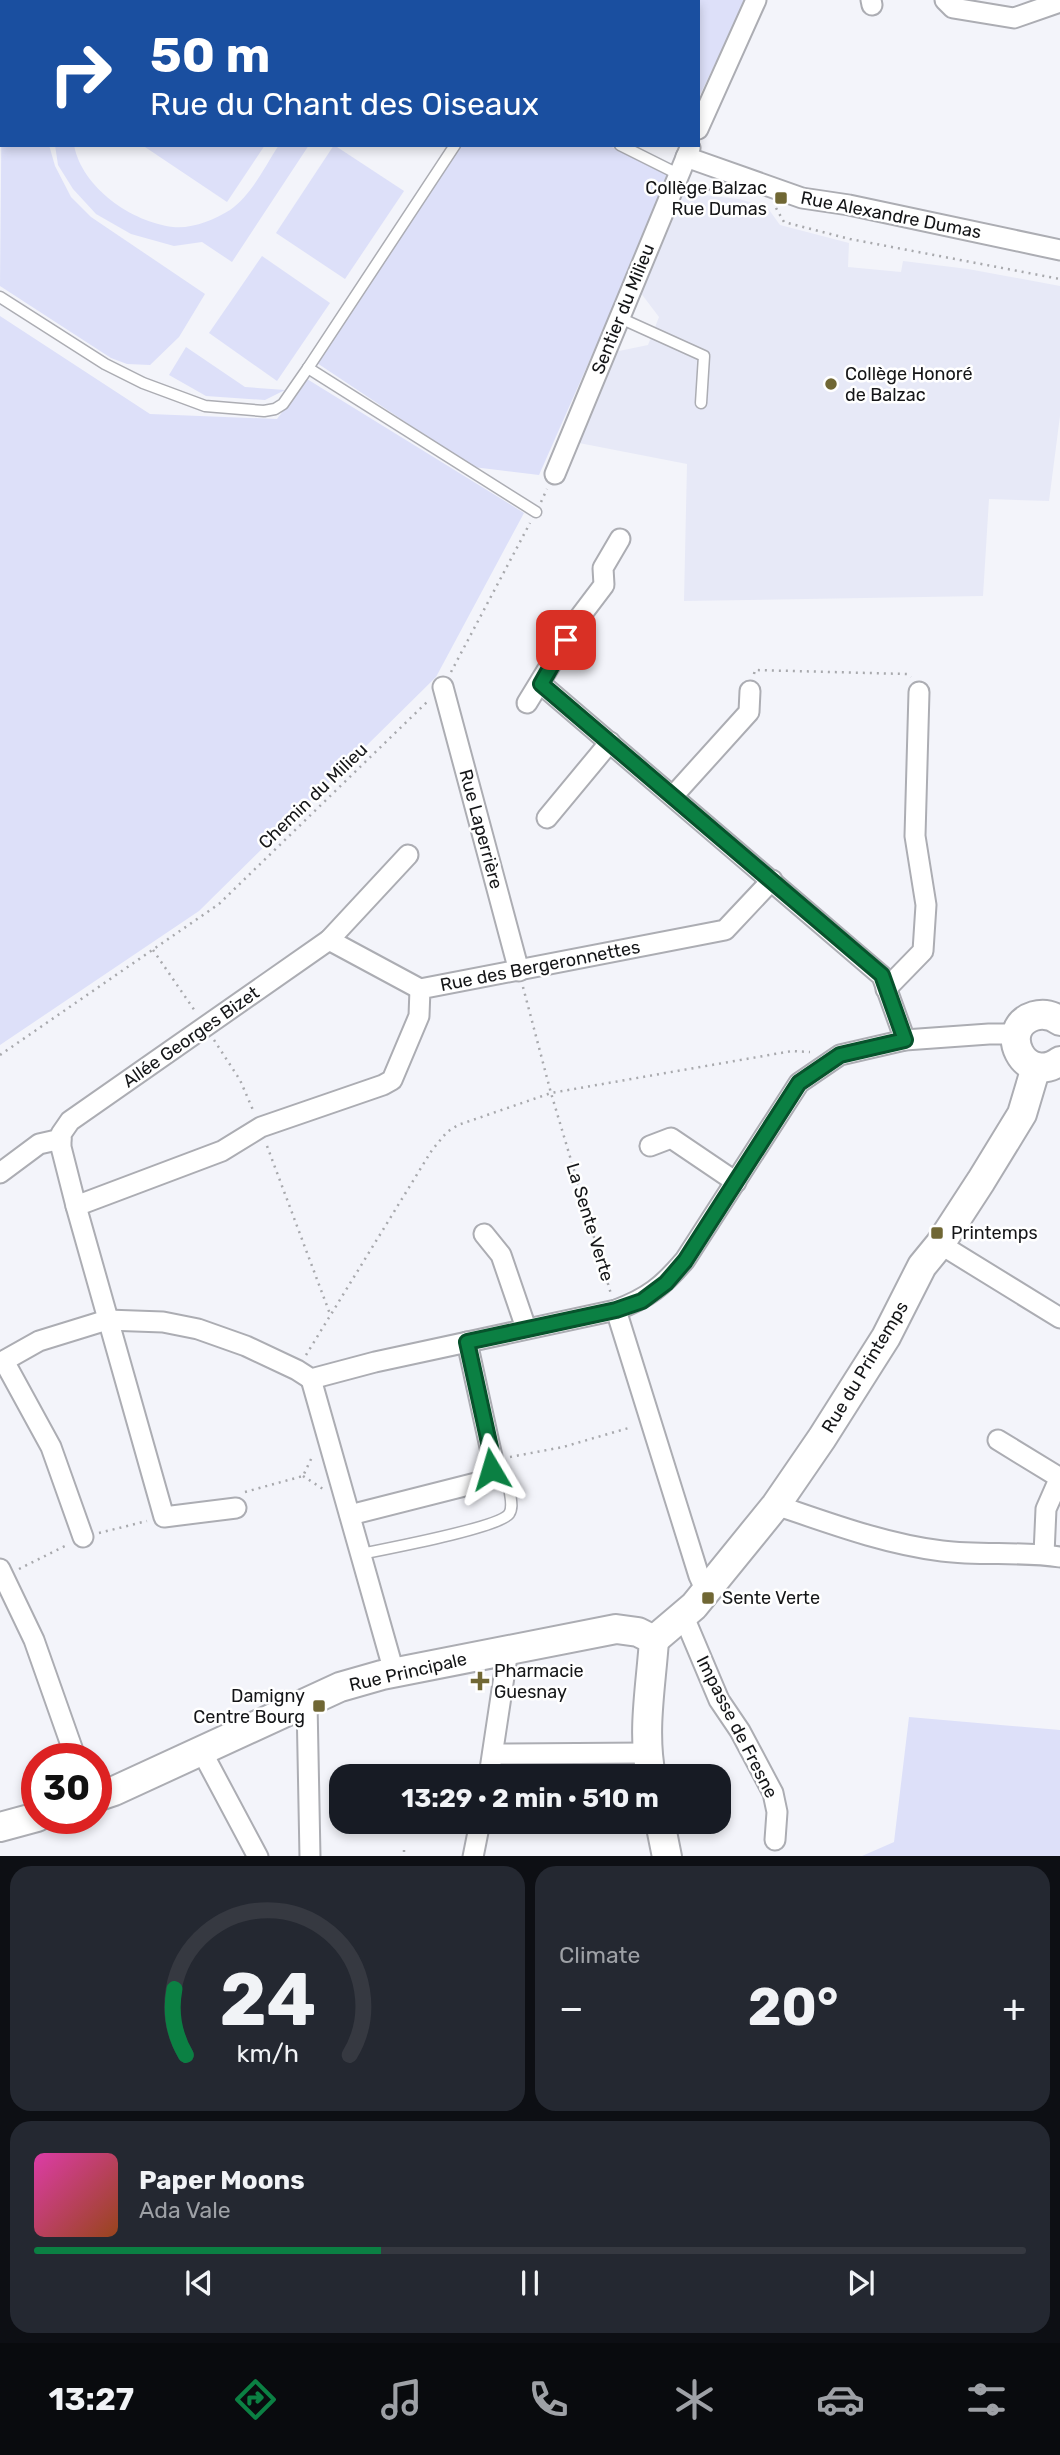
<!DOCTYPE html>
<html lang="en">
<head>
<meta charset="utf-8">
<style>
	:root { --surface:#171b24; --page:#242831; --text:#f1f3f6; --muted:#9ea1a6; --line:#363941; --accent:#0b8043 }
	body { margin:0; font-family:Rubik,sans-serif; background:var(--page); color:var(--text); height:100vh; display:flex; flex-direction:column; font-size:26px; white-space:nowrap }
	* { box-sizing:border-box; margin:0 }
	p { font-size:23px; color:var(--muted) }
	.icon { flex:none; width:38px; height:38px; fill:none; stroke:currentColor; stroke-width:2; stroke-linecap:round; stroke-linejoin:round }
	.map { position:relative; height:1856px; overflow:hidden }
	.sheet { display:flex; flex-direction:column; gap:10px; padding:10px; background:#0d0f14; flex:1 }
	.sheet>* { flex:none }
	.top-card { position:absolute; left:0px; top:0px; width:700px; height:147px; box-shadow:0 4px 10px #0003; background:#1a4fa0; color:#fff; overflow:hidden }
	.speed { position:absolute; left:21px; top:1743px; display:flex; gap:14px; font-size:35px; font-weight:700; text-align:center }
	.speed>* { display:grid; place-content:center; width:91px; height:91px; border-radius:50%; background:var(--surface); box-shadow:0 4px 10px #0003; line-height:1 }
	.speed .limit { border:10px solid #d22; background:#fff; color:#111 }
	.pin { position:absolute; display:grid; place-items:center; width:60px; height:60px; color:#fff; margin:-30px; border-radius:14px; box-shadow:0 4px 10px #0006 }
	.me { position:absolute; width:77px; margin:-38px; rotate:353deg; stroke-linejoin:round; filter:drop-shadow(0 0 5px #0008) }
	.turn { display:flex; align-items:center; gap:24px; height:147px; padding:0 35px; font-size:32px }
	.turn .icon { width:91px; height:91px; stroke-width:2.5 }
	.turn b { display:block; font-size:49px; line-height:60px }
	.big { font-size:52px; font-weight:700; line-height:1.1 }
	.sheet .tile { flex:1; display:flex; flex-direction:column; justify-content:center; gap:10px; min-width:0; padding:0 24px; border-radius:21px; background:var(--page) }
	.sheet .dial { align-items:center; gap:0 }
	.dial svg { height:182px; overflow:visible; fill:none; stroke:var(--line); stroke-width:7; stroke-linecap:round; text-anchor:middle }
	.dial text { fill:var(--text); stroke:none }
	.song { display:flex; align-items:center; gap:21px }
	.cover { width:84px; height:84px; border-radius:10px; background:linear-gradient(135deg,hsl(320 70% 55%),hsl(20 70% 35%)) }
	.played { height:7px; border-radius:4px; background:linear-gradient(90deg,var(--accent) 35%,var(--line) 35%) }
	.keys { display:flex; justify-content:space-around; direction:ltr }
	.heat { display:flex; justify-content:space-between; align-items:center; font-size:38px; direction:ltr }
	.sheet .tiles { flex:1; display:grid; gap:10px; grid-template-columns:1fr 1fr }
	.tile:last-child { grid-column:span 2 }
	.trip { position:absolute; left:329px; top:1764px; width:402px; height:70px; border-radius:21px; background:var(--surface); box-shadow:0 4px 10px #0003; font-weight:700; line-height:70px; text-align:center }
	.tabs { display:flex; height:112px; justify-content:space-around; align-items:center; background:#090b0e; color:var(--muted) }
	.tabs .icon { width:49px; height:49px }
	.tabs .on { color:var(--accent) }
	.tabs b { font-size:32px; color:var(--text) }
	.map>svg:first-child { display:block }
	.built { fill:#e7e9f7 }
	.green { fill:#dde0f9 }
	.lines { fill:none; stroke-linecap:round; stroke-linejoin:round }
	.lane-casing { stroke:#acadb3; stroke-width:13 }
	.street-casing { stroke:#acadb3; stroke-width:23 }
	.secondary-casing { stroke:#acadb3; stroke-width:32 }
	.path { stroke:#a8a9ad; stroke-width:2.5; stroke-dasharray:2 5; stroke-linecap:butt }
	.lane { stroke:#fff; stroke-width:10 }
	.street { stroke:#fff; stroke-width:19 }
	.secondary { stroke:#fff; stroke-width:28 }
	.route-casing { stroke:#07532c; stroke-width:18 }
	.route { stroke:#0b8043; stroke-width:12 }
	.poi-dot { fill:#706734; stroke:#fff; stroke-width:2.5 }
	.labels { text-anchor:middle; stroke-width:5; stroke-linejoin:round; paint-order:stroke }
	.poi-label { font-size:18px; fill:#151618; stroke:#fff; text-anchor:start }
	.street-label { font-size:18px; fill:#151618; stroke:#fff }
</style>
</head>
<body>
<div class="map">
<svg width="1060" height="1857" viewBox="0 0 1060 1857">
	<rect width="100%" height="100%" fill="#f3f4fa"/>
	<path class="built" d="M 678,192 L 739,199 L 767,207 L 780,225 L 849,243 L 848,267 L 901,272 L 903,261 L 968,269 L 1060,286 L 1060,416 L 1049,501 L 989,499 L 983,596 L 684,601 L 687,464 L 579,443 L 614,352 L 648,345 L 659,317 L 640,292 Z"/>
	<g class="green">
		<path d="M 155,0 L 362,0 L 154,2 Z"/>
		<path d="M 417,0 L 746,0 L 698,99 L 698,2 L 416,2 Z"/>
		<path d="M 2,69 L 2,145 L 49,145 L 55,166 L 71,197 L 91,217 L 205,294 L 179,337 L 150,365 L 127,364 L 111,358 L 0,286 Z"/>
		<path d="M 55,145 L 74,145 C 82,188 132,222 173,227 C 192,229 214,220 230,210 C 251,196 265,166 279,145 L 309,145 L 232,262 L 202,242 L 174,246 L 131,234 L 96,214 L 73,189 L 58,165 Z"/>
		<path d="M 142,145 L 265,145 L 227,202 Z"/>
		<path d="M 334,145 L 404,191 L 345,279 L 276,233 Z"/>
		<path d="M 461,145 L 608,145 L 671,176 L 539,475 L 473,467 L 317,363 Z"/>
		<path d="M 262,256 L 330,303 L 277,381 L 209,333 Z"/>
		<path d="M 0,316 L 150,414 L 277,419 L 307,379 L 524,513 L 436,677 L 199,911 L 0,1045 Z"/>
		<path d="M 186,347 L 245,387 L 285,390 L 265,400 L 206,396 L 169,375 Z"/>
		<path d="M 909,1717 L 1060,1730 L 1060,1856 L 862,1856 L 894,1842 Z"/>
	</g>
	<g class="lines">
		<defs>
			<g id="lane">
				<path d="M 620,145 L 678,174"/>
				<path d="M 0,297 L 105,364 L 143,383 L 205,406 L 264,411 L 275,409 L 283,404 L 308,368 L 455,145"/>
				<path d="M 620,318 L 704,356 L 701,403"/>
				<path d="M 308,368 L 536,512"/>
				<path d="M 361,1554 C 385,1549 498,1528 509,1514 C 513,1508 511,1501 510,1493 C 508,1480 503,1476 491,1469"/>
			</g>
			<g id="street">
				<path d="M 871,0 L 872,5"/>
				<path d="M 945,0 L 953,8 L 1014,18 L 1060,2"/>
				<path d="M 698,129 L 756,0"/>
				<path d="M 686,157 L 802,198 L 849,205 L 1060,250"/>
				<path d="M 555,474 L 690,148"/>
				<path d="M 541,684 L 882,976 L 905,1040"/>
				<path d="M 443,687 L 519,971"/>
				<path d="M 527,703 L 579,618 L 604,585 L 603,568 L 620,539"/>
				<path d="M 674,795 L 749,712 L 750,691"/>
				<path d="M 547,818 L 610,742"/>
				<path d="M 329,940 L 408,855"/>
				<path d="M 886,989 L 923,951 L 926,905 L 915,836 L 919,692"/>
				<path d="M 650,1146 L 671,1138 L 736,1182"/>
				<path d="M 0,1173 L 39,1144 L 61,1139"/>
				<path d="M 76,1206 L 61,1147 L 61,1134 L 70,1121 L 329,940 L 420,989"/>
				<path d="M 484,1234 L 501,1255 L 526,1328"/>
				<path d="M 940,1244 L 1060,1318"/>
				<path d="M 616,1310 L 699,1576 L 706,1591"/>
				<path d="M 4,1361 L 51,1447 L 83,1537"/>
				<path d="M 0,1363 L 39,1341 L 107,1320 L 163,1322 L 198,1329 L 246,1346 L 297,1370 L 311,1379 L 375,1362 L 616,1310 C 648,1298 663,1286 685,1260 L 799,1083 L 840,1055 L 905,1040 L 989,1034 L 1016,1034"/>
				<path d="M 311,1379 L 394,1672"/>
				<path d="M 998,1440 L 1060,1478"/>
				<path d="M 776,1505 C 829,1523 885,1544 942,1551 C 981,1556 1021,1551 1060,1557"/>
				<path d="M 236,1508 L 164,1517 L 76,1206 L 222,1151 L 261,1127 L 383,1085 L 392,1080 L 419,1016 L 420,989 L 725,930 L 772,880"/>
				<path d="M 350,1515 L 484,1481 L 491,1475 L 493,1461 L 467,1342"/>
				<path d="M 1044,1554 L 1046,1509 L 1060,1477"/>
				<path d="M 0,1569 L 34,1640 L 76,1759"/>
				<path d="M 684,1617 L 719,1700 L 740,1731 L 773,1793 L 777,1812 L 775,1840"/>
				<path d="M 307,1702 L 310,1857"/>
				<path d="M 201,1750 L 258,1857"/>
				<path d="M 493,1754 L 646,1753"/>
				<path d="M 489,1776 L 508,1650"/>
				<path d="M 473,1857 L 480,1822"/>
			</g>
			<g id="secondary">
				<path d="M 1060,1021 C 1052,1015 1044,1013 1034,1016 C 996,1028 1024,1087 1060,1061"/>
				<path d="M 654,1640 L 694,1606 L 776,1505 L 822,1438 L 886,1337 L 922,1266 L 940,1244 L 981,1181 L 1022,1114 L 1036,1067"/>
				<path d="M 651,1776 C 642,1731 651,1686 654,1640"/>
				<path d="M 96,1797 L 114,1791 L 340,1687 L 382,1675 L 616,1629 L 638,1632 L 654,1640"/>
				<path d="M 660,1822 L 667,1857"/>
				<path d="M 0,1827 L 37,1817"/>
			</g>
		</defs>
		<use href="#lane" class="lane-casing"/>
		<use href="#street" class="street-casing"/>
		<use href="#secondary" class="secondary-casing"/>
		<g class="path">
			<path d="M 694,187 L 732,194"/>
			<path d="M 776,208 L 784,222 L 850,239 L 1060,279"/>
			<path d="M 541,502 L 547,489"/>
			<path d="M 451,672 L 530,523"/>
			<path d="M 754,674 L 755,670 L 907,674 L 911,677"/>
			<path d="M 153,950 L 195,1011"/>
			<path d="M 523,987 L 551,1093 L 611,1294"/>
			<path d="M 214,1040 L 240,1080 L 253,1110"/>
			<path d="M 0,1055 L 219,904 L 427,702"/>
			<path d="M 267,1146 L 330,1314"/>
			<path d="M 306,1355 L 432,1150 L 447,1132 L 458,1125 L 551,1093 L 792,1051 L 810,1052"/>
			<path d="M 510,1457 L 563,1447 L 632,1427"/>
			<path d="M 303,1476 L 323,1489"/>
			<path d="M 245,1492 L 303,1476 L 313,1455"/>
			<path d="M 99,1533 L 147,1521"/>
			<path d="M 19,1569 L 67,1545"/>
			<path d="M 404,1850 L 404,1857"/>
		</g>
		<use href="#lane" class="lane"/>
		<use href="#street" class="street"/>
		<use href="#secondary" class="secondary"/>
	</g>
	<g class="lines">
		<defs>
			<path id="route" d="M 491,1469 L 493,1461 L 467,1342 L 616,1310 L 642,1301 L 666,1283 L 685,1261 L 799,1083 L 840,1055 L 905,1040 L 882,975 L 541,684 L 566,640"/>
		</defs>
		<use href="#route" class="route-casing"/>
		<use href="#route" class="route"/>
	</g>
	<g class="poi-dot">
		<rect x="774" y="191" width="14" height="14" rx="3.5"/>
		<circle cx="831" cy="384" r="7"/>
		<rect x="930" y="1226" width="14" height="14" rx="3.5"/>
		<rect x="701" y="1591" width="14" height="14" rx="3.5"/>
		<path d="M476.5 1670.5h7v7h7v7h-7v7h-7v-7h-7v-7h7z"/>
		<rect x="312" y="1699" width="14" height="14" rx="3.5"/>
	</g>
	<g class="labels">
		<g class="poi-label">
			<text x="767" y="194" text-anchor="end">Collège Balzac<tspan x="767" dy="21">Rue Dumas</tspan></text>
			<text x="845" y="380">Collège Honoré<tspan x="845" dy="21">de Balzac</tspan></text>
			<text x="951" y="1239">Printemps</text>
			<text x="722" y="1604">Sente Verte</text>
			<text x="494" y="1677">Pharmacie<tspan x="494" dy="21">Guesnay</tspan></text>
			<text x="305" y="1702" text-anchor="end">Damigny<tspan x="305" dy="21">Centre Bourg</tspan></text>
		</g>
		<g class="street-label">
			<text transform="translate(891 215) rotate(11)" y="6">Rue Alexandre Dumas</text>
			<text transform="translate(623 309) rotate(-68)" y="6">Sentier du Milieu</text>
			<text transform="translate(313 796) rotate(-44)" y="6">Chemin du Milieu</text>
			<text transform="translate(481 829) rotate(75)" y="6">Rue Laperrière</text>
			<text transform="translate(540 966) rotate(-11)" y="6">Rue des Bergeronnettes</text>
			<text transform="translate(191 1037) rotate(-35)" y="6">Allée Georges Bizet</text>
			<text transform="translate(590 1222) rotate(73)" y="6">La Sente Verte</text>
			<text transform="translate(865 1367) rotate(-59)" y="6">Rue du Printemps</text>
			<text transform="translate(408 1672) rotate(-13)" y="6">Rue Principale</text>
			<text transform="translate(737 1727) rotate(63)" y="6">Impasse de Fresne</text>
		</g>
	</g>
</svg>
<div class="speed"><div class="limit">30</div></div>
<div class="pin" style="left:566px;top:640px;background:#d93025"><svg class="icon" aria-label="arrive" viewBox="0 0 24 24"><path d="M6 21V4h12l-3 4 3 4H6"/></svg></div>
<svg class="me" style="left:491px;top:1469px" viewBox="-20 -20 40 40"><path d="M0-17L14 15 0 8-14 15z" fill="#0b8043" stroke="#fff" stroke-width="4"/></svg>
<div class="trip">13:29 · 2 min · 510 m</div>
<div class="top-card">
<div class="turn"><svg class="icon" aria-label="right" viewBox="0 0 24 24"><path d="M7 20v-9h11M14 6l5 5-5 5"/></svg><div><b>50 m</b>Rue du Chant des Oiseaux</div></div>
</div>
</div>
<section class="sheet">
<div class="tiles">
<div class="tile dial"><svg viewBox="0 0 100 80">
<path d="M14 69A42 42 0 1 1 86 69"/>
<path d="M14 69A42 42 0 0 1 9 40" stroke="#0b8043"/>
<text x="50" y="56" font-size="32" font-weight="700">24</text>
<text x="50" y="72" font-size="11">km/h</text>
</svg></div>
<div class="tile"><p>Climate</p>
<div class="heat"><a>−</a><b class="big">20°</b><a>+</a></div>
</div>
<div class="tile">
<div class="song"><i class="cover"></i><div><b>Paper Moons</b><p>Ada Vale</p></div></div>
<div class="played"></div>
<div class="keys"><svg class="icon" aria-label="previous" viewBox="0 0 24 24"><path d="M18 5L8 12l10 7zM5 5v14"/></svg><svg class="icon" aria-label="pause" viewBox="0 0 24 24"><path d="M8 5v14M16 5v14"/></svg><svg class="icon" aria-label="next" viewBox="0 0 24 24"><path d="M6 5l10 7-10 7zM19 5v14"/></svg></div>
</div>
</div>
</section>
<nav class="tabs">
<b>13:27</b>
<svg class="icon on" aria-label="directions" viewBox="0 0 24 24"><path d="M12 3l9 9-9 9-9-9zM9 14v-3h6M13 9l2 2-2 2"/></svg>
<svg class="icon" aria-label="music" viewBox="0 0 24 24"><path d="M9 18V5l10-2v13"/><circle cx="6" cy="18" r="3"/><circle cx="16" cy="16" r="3"/></svg>
<svg class="icon" aria-label="phone" viewBox="0 0 24 24"><path d="M5 4h4l2 5-3 2q2 4 5 5l2-3 5 2v4C11 20 4 13 5 4z"/></svg>
<svg class="icon" aria-label="climate" viewBox="0 0 24 24"><path d="M12 3v18M4 7l16 10M4 17L20 7"/></svg>
<svg class="icon" aria-label="car" viewBox="0 0 24 24"><path d="M5 17H2v-5l4-1 3-4h7l3 4 3 1v5h-3M9 17h6M6 11h13"/><circle cx="7" cy="17" r="2"/><circle cx="17" cy="17" r="2"/></svg>
<svg class="icon" aria-label="filters" viewBox="0 0 24 24"><path d="M4 7h16M4 17h16"/><circle cx="9" cy="7" r="2"/><circle cx="15" cy="17" r="2"/></svg>
</nav>
</body>
</html>
